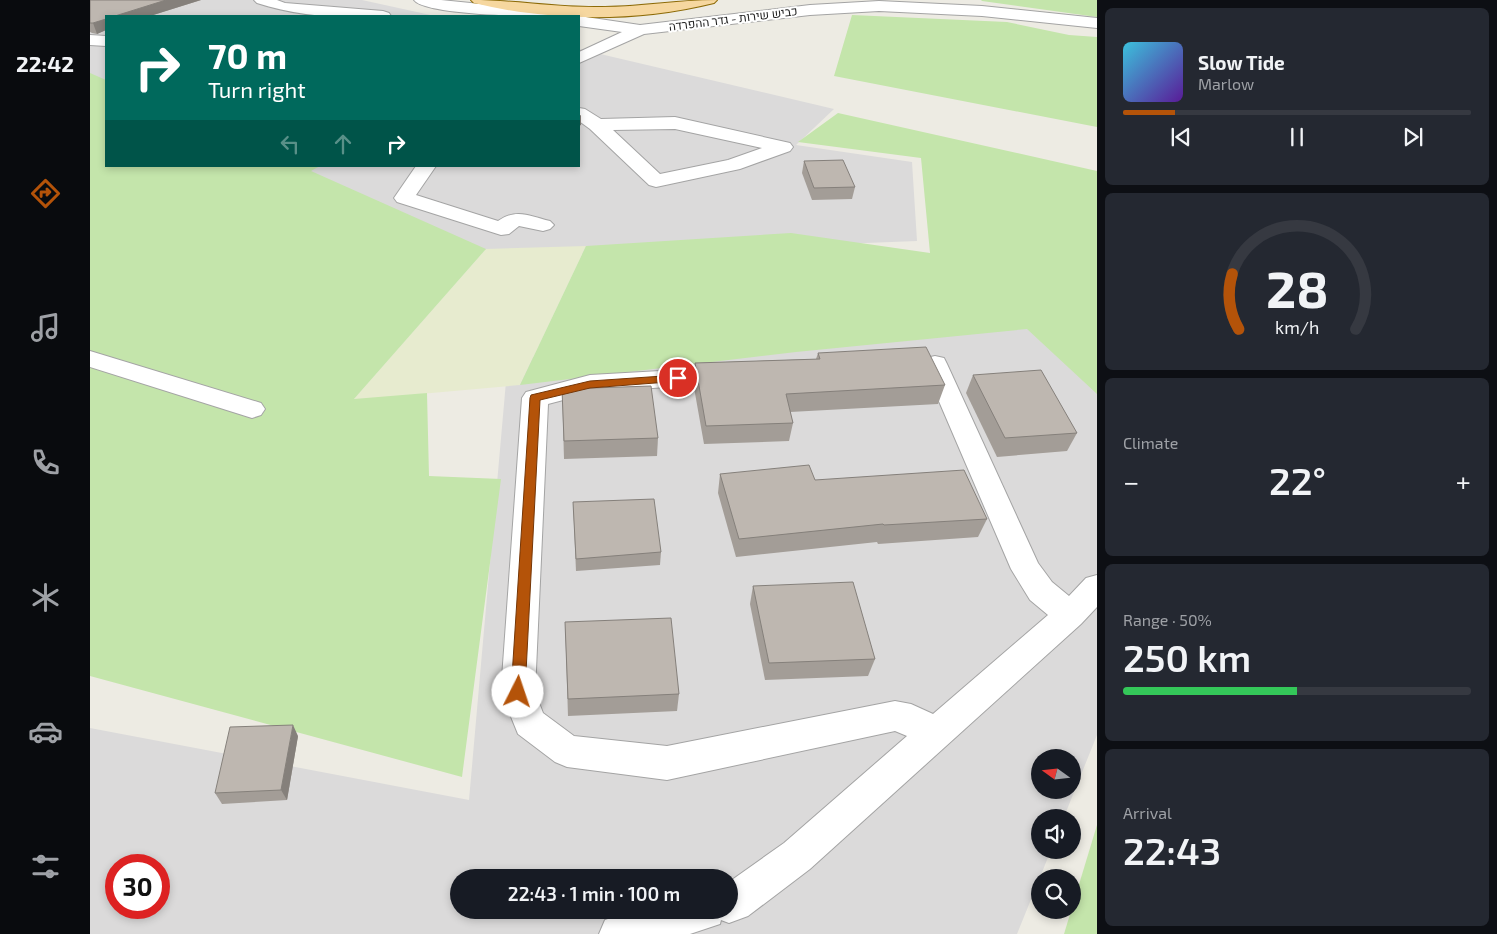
<!DOCTYPE html>
<html lang="en">
<head>
<meta charset="utf-8">
<style>
	:root { --surface:#171b24; --page:#242831; --text:#f1f3f6; --muted:#9ea1a6; --line:#363941; --accent:#b45309 }
	body { margin:0; font-family:"Exo 2",Heebo,sans-serif; background:var(--page); color:var(--text); height:100vh; display:flex; flex-direction:column; font-size:19px; white-space:nowrap }
	* { box-sizing:border-box; margin:0 }
	p { font-size:16px; color:var(--muted) }
	.icon { flex:none; width:28px; height:28px; fill:none; stroke:currentColor; stroke-width:2; stroke-linecap:round; stroke-linejoin:round }
	.map { position:relative; flex:1; overflow:hidden }
	.drawer { display:flex; flex-direction:column; gap:8px; padding:8px; background:#0d0f14; width:400px }
	.drawer>* { flex:none }
	.banner { position:absolute; left:15px; top:15px; width:475px; height:152px; border-radius:0px; box-shadow:0 2px 8px #0003; background:#00695c; color:#fff; overflow:hidden }
	.needle { width:32px; rotate:285deg }
	.controls { position:absolute; left:941px; top:749px; display:grid; gap:10px }
	.controls a { display:grid; place-items:center; width:50px; height:50px; border-radius:50%; background:var(--surface); box-shadow:0 2px 8px #0003; font-size:25px }
	.speed { position:absolute; left:15px; top:854px; display:flex; gap:10px; font-size:25px; font-weight:700; text-align:center }
	.speed>* { display:grid; place-content:center; width:65px; height:65px; border-radius:50%; background:var(--surface); box-shadow:0 2px 8px #0003; line-height:1 }
	.speed .limit { border:8px solid #d22; background:#fff; color:#111 }
	.pin { position:absolute; display:grid; place-items:center; width:42px; height:42px; color:#fff; margin:-21px; border:2px solid #fff; border-radius:50%; box-shadow:0 1px 5px #0007 }
	.me { position:absolute; width:55px; margin:-28px; rotate:4deg; stroke-linejoin:round; filter:drop-shadow(0 0 4px #0008) }
	.turn { display:flex; align-items:center; gap:18px; height:105px; padding:0 20px; font-size:22px }
	.turn .icon { width:65px; height:65px; stroke-width:2.5 }
	.turn b { display:block; font-size:35px; line-height:42px }
	.lanes { display:flex; align-items:center; height:48px; padding:0 20px; background:#0003; justify-content:center; gap:25px; direction:ltr }
	.lanes .off { opacity:.35 }
	.big { font-size:38px; font-weight:600; line-height:1.1 }
	.drawer .tile { flex:1; display:flex; flex-direction:column; justify-content:center; gap:8px; min-width:0; padding:0 18px; border-radius:8px; background:var(--page) }
	.drawer .dial { align-items:center; gap:0 }
	.dial svg { height:130px; overflow:visible; fill:none; stroke:var(--line); stroke-width:7; stroke-linecap:round; text-anchor:middle }
	.dial text { fill:var(--text); stroke:none }
	.song { display:flex; align-items:center; gap:15px }
	.cover { width:60px; height:60px; border-radius:8px; background:linear-gradient(135deg,hsl(190 70% 55%),hsl(270 70% 35%)) }
	.played { height:5px; border-radius:2px; background:linear-gradient(90deg,var(--accent) 15%,var(--line) 15%) }
	.keys { display:flex; justify-content:space-around; direction:ltr }
	.heat { display:flex; justify-content:space-between; align-items:center; font-size:28px; direction:ltr }
	.charge { height:8px; border-radius:4px; background:linear-gradient(90deg,#34c759 50%,var(--line) 0) }
	.trip { position:absolute; left:360px; top:869px; width:288px; height:50px; border-radius:25px; background:var(--surface); box-shadow:0 2px 8px #0003; font-weight:600; line-height:50px; text-align:center }
	main { display:flex; flex:1; min-height:0 }
	.dock { display:flex; flex-direction:column; width:90px; justify-content:space-around; align-items:center; background:#090b0e; color:var(--muted) }
	.dock .icon { width:35px; height:35px }
	.dock .selected { color:var(--accent) }
	.dock b { font-size:22px; color:var(--text) }
	.map>svg:first-child { display:block }
	.residential { fill:#dbdada; fill-rule:evenodd }
	.farmland { fill:#e7ebcf }
	.grass { fill:#c4e5ab }
	.lines { fill:none; stroke-linecap:round; stroke-linejoin:round }
	.minor-casing { stroke:#a4a4a4; stroke-width:2 }
	.major-casing { stroke:#8d6b08; stroke-width:2 }
	.minor { fill:#fff; fill-rule:evenodd }
	.major { fill:#f6d79f; fill-rule:evenodd }
	.wall { fill:#a39d97 }
	.shaded-wall { fill:#85807b }
	.building { fill:#beb7b0; stroke:#85807b }
	.route { fill:#b45309; stroke:#753606 }
	.labels { text-anchor:middle; stroke-width:4; stroke-linejoin:round; paint-order:stroke }
	.far-street-label { font-size:12px; fill:#1d1d1d; stroke:#fff }
</style>
</head>
<body>
<main>
<nav class="dock">
<b>22:42</b>
<svg class="icon selected" aria-label="directions" viewBox="0 0 24 24"><path d="M12 3l9 9-9 9-9-9zM9 14v-3h6M13 9l2 2-2 2"/></svg>
<svg class="icon" aria-label="music" viewBox="0 0 24 24"><path d="M9 18V5l10-2v13"/><circle cx="6" cy="18" r="3"/><circle cx="16" cy="16" r="3"/></svg>
<svg class="icon" aria-label="phone" viewBox="0 0 24 24"><path d="M5 4h4l2 5-3 2q2 4 5 5l2-3 5 2v4C11 20 4 13 5 4z"/></svg>
<svg class="icon" aria-label="climate" viewBox="0 0 24 24"><path d="M12 3v18M4 7l16 10M4 17L20 7"/></svg>
<svg class="icon" aria-label="car" viewBox="0 0 24 24"><path d="M5 17H2v-5l4-1 3-4h7l3 4 3 1v5h-3M9 17h6M6 11h13"/><circle cx="7" cy="17" r="2"/><circle cx="17" cy="17" r="2"/></svg>
<svg class="icon" aria-label="filters" viewBox="0 0 24 24"><path d="M4 7h16M4 17h16"/><circle cx="9" cy="7" r="2"/><circle cx="15" cy="17" r="2"/></svg>
</nav>
<div class="map">
<svg width="1007" height="934" viewBox="0 0 1007 934">
	<rect width="100%" height="100%" fill="#edebe3"/>
	<g class="residential">
		<path d="M 0,0 L 272,0 L 345,16 L 16,16 L 16,113 L 0,107 Z"/>
		<path d="M 489,49 L 744,109 L 706,145 L 822,162 L 827,241 L 415,257 L 163,166 L 489,166 Z"/>
		<path d="M 973,315 L 1007,367 L 1007,735 L 974,817 L 950,818 L 950,850 L 961,850 L 927,934 L 0,934 L 0,728 L 379,800 L 418,359 ZM 950,758 L 982,758 L 982,790 L 950,790 ZM 26,865 L 69,865 L 69,908 L 26,908 ZM 369,878 L 639,878 L 639,910 L 369,910 Z"/>
	</g>
	<path class="farmland" d="M 496,246 L 430,385 L 263,400 L 396,249 Z"/>
	<g class="grass">
		<path d="M 891,0 L 1007,0 L 1007,17 L 892,1 Z"/>
		<path d="M 762,15 L 917,22 L 979,35 L 1007,37 L 1007,127 L 744,76 Z"/>
		<path d="M 0,73 L 16,80 L 16,166 L 230,166 L 221,171 L 396,249 L 264,399 L 337,393 L 339,476 L 411,479 L 372,777 L 0,676 Z"/>
		<path d="M 748,113 L 1007,171 L 1007,394 L 937,329 L 706,352 L 430,385 L 496,246 L 701,233 L 840,253 L 831,158 L 708,142 Z"/>
		<path d="M 1007,825 L 1007,934 L 974,934 Z"/>
	</g>
	<g class="lines">
		<defs>
			<g id="minor">
				<path d="M 164,0 L 187,0 L 195,3 L 293,11 L 299,13 L 301,16 C 257,19 209,17 167,3 Z"/>
				<path d="M 324,0 L 351,0 L 458,11 L 464,13 L 466,16 C 445,17 334,15 324,0 Z"/>
				<path d="M 789,1 L 892,6 L 1007,18 L 1007,28 L 892,16 L 789,11 L 720,15 L 554,34 L 489,63 L 489,52 L 532,32 L 489,26 L 489,16 L 550,25 L 720,5 Z"/>
				<path d="M 0,35 L 16,36 L 16,46 L 0,45 Z"/>
				<path d="M 489,108 L 495,109 L 511,119 L 585,117 L 700,143 L 703,147 L 700,151 L 650,169 L 566,187 L 559,185 L 500,129 L 489,121 ZM 585,129 L 672,148 L 638,160 L 570,174 L 523,130 Z"/>
				<path d="M 326,166 L 346,166 L 326,195 L 408,221 C 426,208 440,216 460,221 L 464,225 L 460,229 L 453,231 L 429,226 L 419,234 L 411,235 L 307,202 L 304,198 Z"/>
				<path d="M 0,351 L 171,403 L 175,409 L 171,415 L 162,418 L 0,367 Z"/>
				<path d="M 845,356 L 854,358 L 857,364 L 948,563 L 962,582 L 979,596 L 996,578 L 1007,575 L 1007,607 L 991,624 L 720,869 L 658,916 L 639,923 L 631,920 L 630,924 L 600,934 L 509,934 L 515,920 L 544,910 L 639,910 L 639,882 L 694,843 L 817,736 L 805,731 L 577,780 L 477,767 L 465,762 L 428,734 L 411,692 L 432,398 L 436,392 L 500,375 L 588,370 L 597,372 L 601,378 L 597,384 L 588,386 L 500,393 L 458,404 L 445,692 L 453,713 L 484,736 L 577,746 L 805,701 L 821,704 L 843,714 L 958,615 L 940,600 L 921,569 L 833,364 L 836,358 Z"/>
			</g>
			<path id="major" d="M 381,0 C 422,0 463,7 504,7 C 545,8 586,0 627,0 L 624,3 C 548,22 460,22 384,3 Z"/>
		</defs>
		<use href="#minor" class="minor-casing"/>
		<use href="#major" class="major-casing"/>
		<use href="#minor" class="minor"/>
		<use href="#major" class="major"/>
	</g>
	<g class="wall">
		<path d="M 0,0 L 111,0 L 60,16 L 16,16 L 16,30 L 7,34 L 2,33 L 0,32 Z"/>
		<path d="M 714,161 L 765,187 L 762,199 L 722,200 L 712,173 Z"/>
		<path d="M 728,353 L 855,385 L 848,404 L 700,412 L 703,423 L 699,441 L 614,444 L 603,382 L 605,363 L 726,359 Z"/>
		<path d="M 883,375 L 987,433 L 977,451 L 907,457 L 876,393 Z"/>
		<path d="M 472,389 L 568,438 L 567,456 L 474,459 Z"/>
		<path d="M 630,474 L 725,480 L 897,519 L 888,537 L 788,544 L 787,542 L 646,557 L 628,493 Z"/>
		<path d="M 483,502 L 571,552 L 570,565 L 486,571 Z"/>
		<path d="M 663,586 L 785,659 L 778,676 L 675,680 L 660,604 Z"/>
		<path d="M 475,622 L 589,694 L 587,711 L 478,716 Z"/>
		<path d="M 208,736 L 197,800 L 132,804 L 125,793 Z"/>
	</g>
	<g class="shaded-wall">
		<path d="M 76,0 L 111,0 L 60,16 L 25,16 Z"/>
		<path d="M 16,19 L 16,30 L 7,34 L 3,23 Z"/>
		<path d="M 491,115 L 491,125 L 489,126 L 489,116 Z"/>
		<path d="M 203,725 L 208,736 L 197,800 L 191,790 Z"/>
	</g>
	<g class="building">
		<path d="M 0,0 L 76,0 L 25,16 L 16,16 L 16,19 L 3,23 L 0,23 Z"/>
		<path d="M 753,160 L 765,187 L 724,188 L 714,161 Z"/>
		<path d="M 836,347 L 855,385 L 696,394 L 703,423 L 616,426 L 605,363 L 730,359 L 728,353 Z"/>
		<path d="M 951,370 L 987,433 L 915,438 L 883,375 Z"/>
		<path d="M 561,386 L 568,438 L 474,441 L 472,389 Z"/>
		<path d="M 719,465 L 725,480 L 874,470 L 897,519 L 794,525 L 793,524 L 649,539 L 630,474 Z"/>
		<path d="M 564,499 L 571,552 L 486,559 L 483,502 Z"/>
		<path d="M 763,582 L 785,659 L 679,663 L 663,586 Z"/>
		<path d="M 581,618 L 589,694 L 478,699 L 475,622 Z"/>
		<path d="M 203,725 L 191,790 L 125,793 L 140,727 Z"/>
	</g>
	<path class="route" d="M 588,375 L 591,376 L 593,378 L 591,381 L 500,388 L 450,400 L 435,692 L 433,696 L 428,698 L 423,696 L 421,692 L 440,398 L 441,395 L 500,381 Z"/>
	<g class="labels">
		<g class="far-street-label">
			<text transform="translate(643 19) rotate(-7)" y="4">כביש שירות - גדר ההפרדה</text>
		</g>
	</g>
</svg>
<div class="controls">
<a><svg class="needle" viewBox="-14 -14 28 28"><path d="M0-13l5 13h-10z" fill="#e53935"/><path d="M0 13l5-13h-10z" fill="#9ea1a6"/></svg></a>
<a><svg class="icon" aria-label="sound" viewBox="0 0 24 24"><path d="M4 9h4l5-4v14l-5-4H4zM17 9q2 3 0 6"/></svg></a>
<a><svg class="icon" aria-label="search" viewBox="0 0 24 24"><circle cx="10" cy="10" r="6"/><path d="M15 15l6 6"/></svg></a>
</div>
<div class="speed"><div class="limit">30</div></div>
<div class="pin" style="left:588px;top:378px;background:#d93025"><svg class="icon" aria-label="arrive" viewBox="0 0 24 24"><path d="M6 21V4h12l-3 4 3 4H6"/></svg></div>
<svg class="me" style="left:428px;top:692px" viewBox="-20 -20 40 40"><circle r="19" fill="#fff"/><path d="M0-13L10 11 0 6-10 11z" fill="#b45309"/></svg>
<div class="trip">22:43 · 1 min · 100 m</div>
<div class="banner">
<div class="turn"><svg class="icon" aria-label="right" viewBox="0 0 24 24"><path d="M7 20v-9h11M14 6l5 5-5 5"/></svg><div><b>70 m</b>Turn right</div></div>
<div class="lanes"><svg class="icon off" aria-label="left" viewBox="0 0 24 24"><path d="M17 20v-9H6M10 6l-5 5 5 5"/></svg><svg class="icon off" aria-label="ahead" viewBox="0 0 24 24"><path d="M12 20V5M6 11l6-6 6 6"/></svg><svg class="icon" aria-label="right" viewBox="0 0 24 24"><path d="M7 20v-9h11M14 6l5 5-5 5"/></svg></div>
</div>
</div>
<section class="drawer">
<div class="tile">
<div class="song"><i class="cover"></i><div><b>Slow Tide</b><p>Marlow</p></div></div>
<div class="played"></div>
<div class="keys"><svg class="icon" aria-label="previous" viewBox="0 0 24 24"><path d="M18 5L8 12l10 7zM5 5v14"/></svg><svg class="icon" aria-label="pause" viewBox="0 0 24 24"><path d="M8 5v14M16 5v14"/></svg><svg class="icon" aria-label="next" viewBox="0 0 24 24"><path d="M6 5l10 7-10 7zM19 5v14"/></svg></div>
</div>
<div class="tile dial"><svg viewBox="0 0 100 80">
<path d="M14 69A42 42 0 1 1 86 69"/>
<path d="M14 69A42 42 0 0 1 10 35" stroke="#b45309"/>
<text x="50" y="56" font-size="32" font-weight="700">28</text>
<text x="50" y="72" font-size="11">km/h</text>
</svg></div>
<div class="tile"><p>Climate</p>
<div class="heat"><a>−</a><b class="big">22°</b><a>+</a></div>
</div>
<div class="tile"><p>Range · 50%</p><b class="big">250 km</b><div class="charge"></div></div>
<div class="tile"><p>Arrival</p><b class="big">22:43</b></div>
</section>
</main>
</body>
</html>
